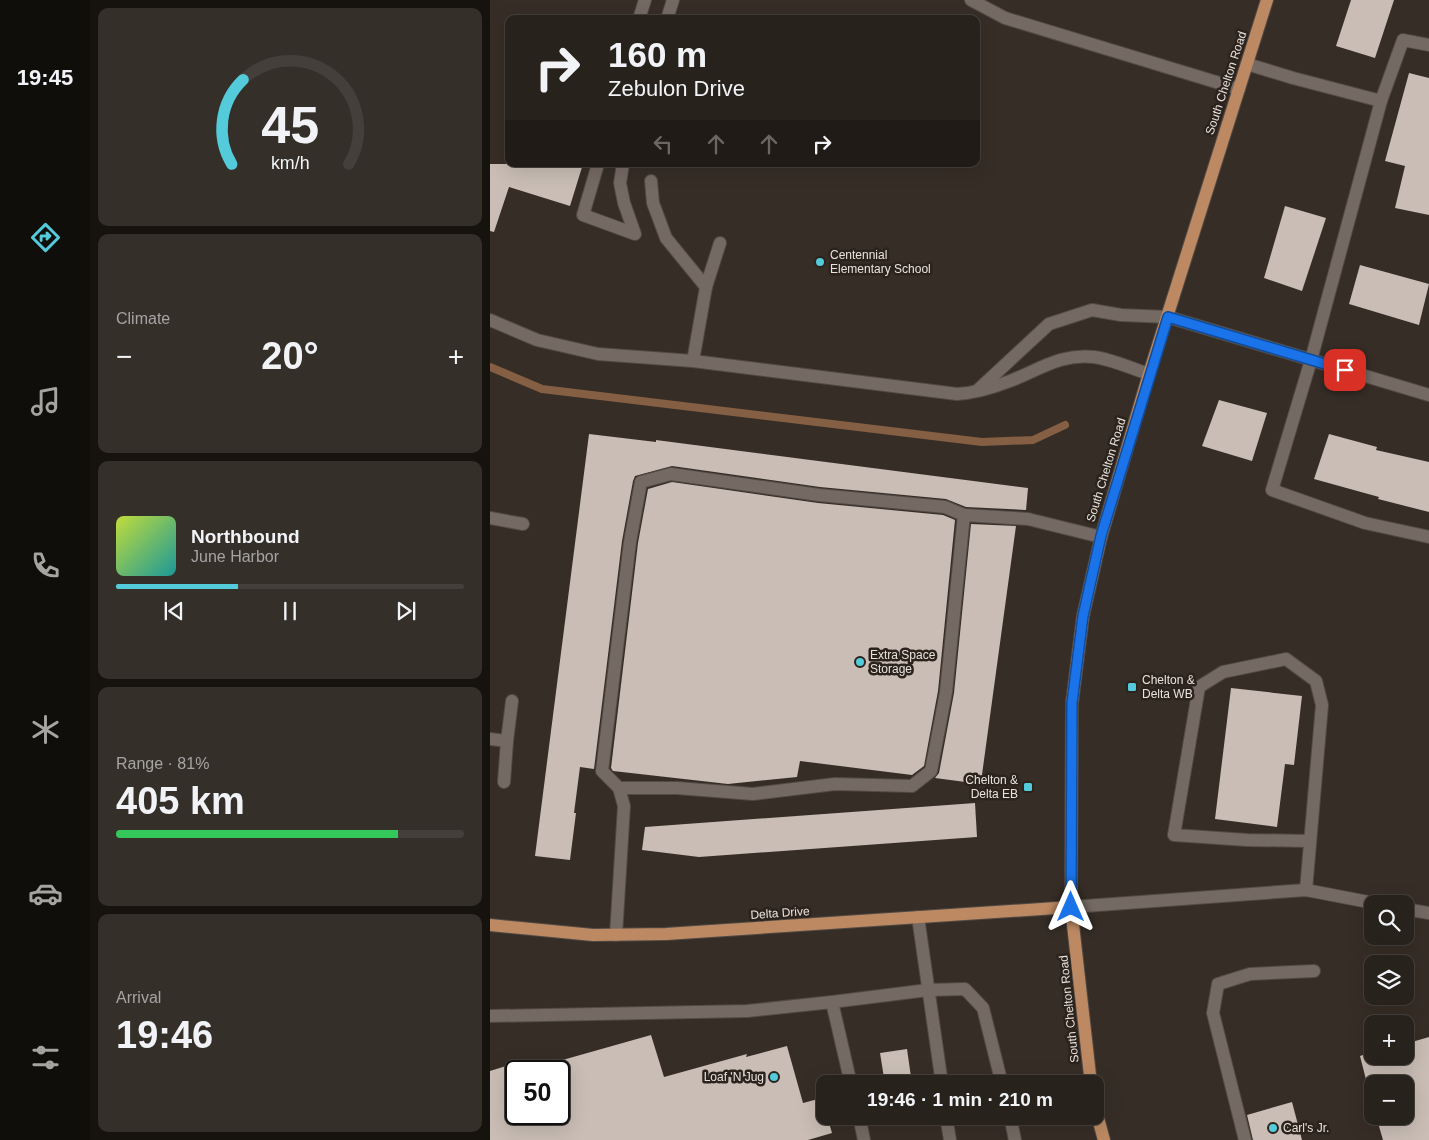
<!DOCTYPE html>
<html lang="en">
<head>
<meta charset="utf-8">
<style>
	:root { --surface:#28221c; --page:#342f29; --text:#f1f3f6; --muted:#a5a4a3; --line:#443f3b; --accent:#53cbdb }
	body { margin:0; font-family:Arial,sans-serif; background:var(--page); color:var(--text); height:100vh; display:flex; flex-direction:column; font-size:19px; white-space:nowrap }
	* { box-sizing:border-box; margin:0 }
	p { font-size:16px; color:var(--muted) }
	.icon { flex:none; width:28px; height:28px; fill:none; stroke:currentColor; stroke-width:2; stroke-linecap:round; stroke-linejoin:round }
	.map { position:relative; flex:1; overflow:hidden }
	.sheet { display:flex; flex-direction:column; gap:8px; padding:8px; background:#16130f; width:400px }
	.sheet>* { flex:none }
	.guide { position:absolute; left:15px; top:15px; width:475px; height:152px; border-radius:10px; box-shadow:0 5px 20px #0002,0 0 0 1px var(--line); background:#28221c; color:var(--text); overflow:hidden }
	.fabs { position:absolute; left:874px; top:895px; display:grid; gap:10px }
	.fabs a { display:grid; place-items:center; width:50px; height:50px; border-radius:10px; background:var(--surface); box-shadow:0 5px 20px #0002,0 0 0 1px var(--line); font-size:25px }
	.speed { position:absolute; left:15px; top:1060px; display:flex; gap:10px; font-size:25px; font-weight:700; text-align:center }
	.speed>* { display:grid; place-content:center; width:65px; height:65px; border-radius:50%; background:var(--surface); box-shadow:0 5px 20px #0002,0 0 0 1px var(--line); line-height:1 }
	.speed .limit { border:2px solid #111; border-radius:8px; background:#fff; color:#111 }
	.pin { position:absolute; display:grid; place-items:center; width:42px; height:42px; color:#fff; margin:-21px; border-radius:10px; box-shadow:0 2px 8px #0006 }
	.me { position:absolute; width:55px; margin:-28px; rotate:0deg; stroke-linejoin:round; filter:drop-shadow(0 0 4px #0008) }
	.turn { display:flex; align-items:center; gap:18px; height:105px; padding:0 20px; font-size:22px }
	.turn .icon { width:65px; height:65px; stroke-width:2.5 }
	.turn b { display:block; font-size:35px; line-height:42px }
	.lanes { display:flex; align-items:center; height:48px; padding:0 20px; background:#0003; justify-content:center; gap:25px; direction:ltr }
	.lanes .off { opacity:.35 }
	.big { font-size:38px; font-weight:600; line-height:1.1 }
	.sheet .widget { flex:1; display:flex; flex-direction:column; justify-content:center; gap:8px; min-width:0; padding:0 18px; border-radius:10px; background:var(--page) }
	.sheet .dial { align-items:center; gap:0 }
	.dial svg { height:130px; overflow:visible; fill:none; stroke:var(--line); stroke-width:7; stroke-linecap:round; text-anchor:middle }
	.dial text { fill:var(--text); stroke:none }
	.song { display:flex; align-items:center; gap:15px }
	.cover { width:60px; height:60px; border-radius:8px; background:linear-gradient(135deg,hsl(70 70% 55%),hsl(180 70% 35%)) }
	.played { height:5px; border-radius:2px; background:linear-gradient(90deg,var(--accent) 35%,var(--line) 35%) }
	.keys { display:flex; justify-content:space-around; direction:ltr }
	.heat { display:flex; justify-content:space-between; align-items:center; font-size:28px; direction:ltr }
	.charge { height:8px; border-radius:4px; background:linear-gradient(90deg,#34c759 81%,var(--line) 0) }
	.trip { position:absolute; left:326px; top:1075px; width:288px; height:50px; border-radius:10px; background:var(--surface); box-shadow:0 5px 20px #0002,0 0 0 1px var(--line); font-weight:600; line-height:50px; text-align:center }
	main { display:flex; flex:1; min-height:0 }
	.tabs { display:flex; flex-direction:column; width:90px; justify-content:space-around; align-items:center; background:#100e0b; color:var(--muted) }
	.tabs .icon { width:35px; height:35px }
	.tabs .on { color:var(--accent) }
	.tabs b { font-size:22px; color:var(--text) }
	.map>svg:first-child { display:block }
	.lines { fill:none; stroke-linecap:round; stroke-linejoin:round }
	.stream { stroke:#845f43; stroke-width:8 }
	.building { fill:#c9bdb5 }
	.minor-casing { stroke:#524a45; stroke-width:14 }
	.major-casing { stroke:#524a45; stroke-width:14 }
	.minor { stroke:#756a63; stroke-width:12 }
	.major { stroke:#bc8962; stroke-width:12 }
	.route-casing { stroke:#114b97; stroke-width:12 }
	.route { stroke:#1a73e8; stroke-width:9 }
	.poi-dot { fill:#53cbdb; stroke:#2c231d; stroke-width:2 }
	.labels { text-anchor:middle; stroke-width:5; stroke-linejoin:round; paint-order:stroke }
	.street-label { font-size:12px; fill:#e8e2dd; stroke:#2c231d }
	.poi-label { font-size:12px; fill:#e8e2dd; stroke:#2c231d; text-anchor:start }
</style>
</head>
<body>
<main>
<nav class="tabs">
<b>19:45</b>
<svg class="icon on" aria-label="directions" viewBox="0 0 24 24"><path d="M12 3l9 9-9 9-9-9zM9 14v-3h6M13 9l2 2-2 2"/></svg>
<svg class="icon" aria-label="music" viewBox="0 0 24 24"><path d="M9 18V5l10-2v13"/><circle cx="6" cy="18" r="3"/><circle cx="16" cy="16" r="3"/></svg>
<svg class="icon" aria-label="phone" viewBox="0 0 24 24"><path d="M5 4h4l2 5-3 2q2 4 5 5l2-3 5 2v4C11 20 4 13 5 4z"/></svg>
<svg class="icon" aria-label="climate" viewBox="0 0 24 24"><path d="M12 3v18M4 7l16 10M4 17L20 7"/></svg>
<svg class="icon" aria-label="car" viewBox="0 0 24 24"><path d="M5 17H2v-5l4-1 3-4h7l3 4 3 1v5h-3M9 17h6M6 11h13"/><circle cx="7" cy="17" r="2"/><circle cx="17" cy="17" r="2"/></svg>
<svg class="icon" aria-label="filters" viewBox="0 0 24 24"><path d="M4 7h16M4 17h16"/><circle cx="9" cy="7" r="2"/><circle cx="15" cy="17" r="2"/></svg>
</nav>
<section class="sheet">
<div class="widget dial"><svg viewBox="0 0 100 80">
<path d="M14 69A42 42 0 1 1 86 69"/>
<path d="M14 69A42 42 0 0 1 21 17" stroke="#53cbdb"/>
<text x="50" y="56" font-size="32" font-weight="700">45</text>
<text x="50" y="72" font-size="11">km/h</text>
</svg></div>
<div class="widget"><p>Climate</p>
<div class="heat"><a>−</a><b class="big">20°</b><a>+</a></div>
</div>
<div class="widget">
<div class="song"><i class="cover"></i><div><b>Northbound</b><p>June Harbor</p></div></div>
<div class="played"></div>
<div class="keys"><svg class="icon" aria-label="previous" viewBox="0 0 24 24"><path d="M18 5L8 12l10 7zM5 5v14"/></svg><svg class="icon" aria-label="pause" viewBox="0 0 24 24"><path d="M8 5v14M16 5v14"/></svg><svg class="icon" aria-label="next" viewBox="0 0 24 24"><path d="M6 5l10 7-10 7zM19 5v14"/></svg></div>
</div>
<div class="widget"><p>Range · 81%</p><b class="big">405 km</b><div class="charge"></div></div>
<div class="widget"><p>Arrival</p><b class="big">19:46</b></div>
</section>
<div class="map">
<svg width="939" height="1140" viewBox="0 0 939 1140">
	<rect width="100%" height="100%" fill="#362d26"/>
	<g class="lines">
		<path class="stream" d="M 0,367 L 52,389 L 492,442 L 543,440 L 575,425"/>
	</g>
	<g class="building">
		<path d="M 861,0 L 904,0 L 885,58 L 846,46 Z"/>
		<path d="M 919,73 L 939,78 L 939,215 L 905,208 L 915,166 L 895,161 Z"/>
		<path d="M 0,164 L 93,164 L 80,206 L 19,187 L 4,232 L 0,231 Z"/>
		<path d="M 795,206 L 836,218 L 812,291 L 774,278 Z"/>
		<path d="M 870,265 L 939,284 L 929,325 L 859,304 Z"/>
		<path d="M 729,400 L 777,413 L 762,461 L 712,446 Z"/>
		<path d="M 99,434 L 166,442 L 166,440 L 538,488 L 536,510 L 476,507 L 456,499 L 330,487 L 182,466 L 145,476 L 143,481 L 132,541 L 104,769 L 90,767 L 84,813 L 86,813 L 80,860 L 45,856 Z"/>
		<path d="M 839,434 L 887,447 L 886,450 L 939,462 L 939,512 L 888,499 L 889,497 L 824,479 Z"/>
		<path d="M 182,482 L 328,503 L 453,515 L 465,520 L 448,691 L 434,766 L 422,775 L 310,761 L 307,777 L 238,784 L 123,771 L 121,768 L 148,543 L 158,489 Z"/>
		<path d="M 481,524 L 526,526 L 491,782 L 483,781 L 483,783 L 445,778 L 449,773 L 464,693 Z"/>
		<path d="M 741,688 L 812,696 L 804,765 L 795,764 L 787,827 L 725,819 Z"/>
		<path d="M 485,803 L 487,837 L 209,857 L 152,850 L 155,827 Z"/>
		<path d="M 161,1035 L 174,1077 L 257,1054 L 256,1057 L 297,1046 L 313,1103 L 332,1098 L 335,1116 L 337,1116 L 342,1133 L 318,1140 L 0,1140 L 0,1071 L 26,1063 L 26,1114 L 69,1114 L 69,1061 Z"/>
		<path d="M 939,1037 L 939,1140 L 893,1140 L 886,1116 L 915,1116 L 915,1084 L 882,1084 L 882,1103 L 870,1056 L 882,1052 L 882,1056 L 915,1056 L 915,1044 Z"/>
		<path d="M 417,1049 L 422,1084 L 395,1084 L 390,1053 Z"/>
		<path d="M 802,1102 L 812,1140 L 763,1140 L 757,1115 Z"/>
	</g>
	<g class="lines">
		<defs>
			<g id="minor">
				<path d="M 481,0 L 515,18 L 749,89"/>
				<path d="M 149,19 L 155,0"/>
				<path d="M 177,19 L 183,0"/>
				<path d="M 757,64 L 803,78 L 891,101 L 821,360 L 782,490 L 875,523 L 939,537"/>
				<path d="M 891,101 L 913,40 L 939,45"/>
				<path d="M 108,164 L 93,215 L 145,234 L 134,203 L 130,183 L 133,164"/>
				<path d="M 161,181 L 163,203 L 176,238 L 216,287 L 203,361"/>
				<path d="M 216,287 L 230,243"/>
				<path d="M 0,320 L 47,340 L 108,354 L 203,361 L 467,394 C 486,393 502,388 520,381 C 549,370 571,353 604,357 C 621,359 643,369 659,374"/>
				<path d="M 489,389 L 559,324 L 602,310 L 631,315 L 678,317 L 939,395"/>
				<path d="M 474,515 L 538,519 L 611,537"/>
				<path d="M 0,518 L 33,524"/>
				<path d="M 0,739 L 17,741"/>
				<path d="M 14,782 L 17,741 L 22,701"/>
				<path d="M 816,890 L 832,705 L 826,681 L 796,659 L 733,672 L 709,687 L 684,835 L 757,840 L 820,841"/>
				<path d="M 581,907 L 816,890 L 889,904"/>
				<path d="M 915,909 L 939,913"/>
				<path d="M 428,917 L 452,1084"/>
				<path d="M 126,935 L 134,806 L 129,788 L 112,771 L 140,542 L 151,482 L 181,474 L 329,495 L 455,507 L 474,515 L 456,692 L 441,771 L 422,786 L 345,784 L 263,794 L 187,788 L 129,788"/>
				<path d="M 342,1002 L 361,1084"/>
				<path d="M 0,1016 L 257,1011 L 342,1002 L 438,990 L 475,989 L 493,1008 L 512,1084"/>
				<path d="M 369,1116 L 374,1140"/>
				<path d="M 456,1116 L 460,1140"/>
				<path d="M 520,1116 L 525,1140"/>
				<path d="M 755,1140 L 723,1013 L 728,984 L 760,974 L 824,971"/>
			</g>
			<g id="major">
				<path d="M 0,925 L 103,935 L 176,934 L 581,907"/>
				<path d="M 601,1084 L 581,907 L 582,703 L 593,616 L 611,537 L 659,374 L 777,0"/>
				<path d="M 605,1107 L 614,1140"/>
			</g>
		</defs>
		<use href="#minor" class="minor-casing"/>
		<use href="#major" class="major-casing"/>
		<use href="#minor" class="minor"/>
		<use href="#major" class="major"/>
	</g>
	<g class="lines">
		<defs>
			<path id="route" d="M 581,907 L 582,703 L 593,616 L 611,536 L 678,317 L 855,370"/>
		</defs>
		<use href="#route" class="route-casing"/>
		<use href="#route" class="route"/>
	</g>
	<g class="poi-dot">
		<circle cx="330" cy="262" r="5"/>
		<circle cx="370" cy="662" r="5"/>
		<rect x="637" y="682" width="10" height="10" rx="2.5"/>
		<rect x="533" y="782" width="10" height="10" rx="2.5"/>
		<circle cx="284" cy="1077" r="5"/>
		<circle cx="783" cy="1128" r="5"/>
	</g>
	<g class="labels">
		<g class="street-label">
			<text transform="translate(736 83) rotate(-72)" y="4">South Chelton Road</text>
			<text transform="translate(616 470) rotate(-73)" y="4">South Chelton Road</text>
			<text transform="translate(290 913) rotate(-4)" y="4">Delta Drive</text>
			<text transform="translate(579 1009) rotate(-96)" y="4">South Chelton Road</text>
		</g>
		<g class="poi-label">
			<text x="340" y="259">Centennial<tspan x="340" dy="14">Elementary School</tspan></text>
			<text x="380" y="659">Extra Space<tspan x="380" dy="14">Storage</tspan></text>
			<text x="652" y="684">Chelton &amp;<tspan x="652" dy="14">Delta WB</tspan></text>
			<text x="528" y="784" text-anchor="end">Chelton &amp;<tspan x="528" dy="14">Delta EB</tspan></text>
			<text x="274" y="1081" text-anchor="end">Loaf 'N Jug</text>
			<text x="793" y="1132">Carl's Jr.</text>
		</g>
	</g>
</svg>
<div class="fabs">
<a><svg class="icon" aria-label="search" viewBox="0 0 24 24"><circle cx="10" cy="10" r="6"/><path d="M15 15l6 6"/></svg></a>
<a><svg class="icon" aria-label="layers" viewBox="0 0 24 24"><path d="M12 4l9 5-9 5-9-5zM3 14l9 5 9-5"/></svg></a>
<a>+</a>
<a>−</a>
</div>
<div class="speed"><div class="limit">50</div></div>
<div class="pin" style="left:855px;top:370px;background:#d93025"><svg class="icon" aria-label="arrive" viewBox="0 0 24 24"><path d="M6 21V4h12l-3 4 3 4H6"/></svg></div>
<svg class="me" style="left:581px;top:907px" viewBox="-20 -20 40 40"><path d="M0-17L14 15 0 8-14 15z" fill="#1a73e8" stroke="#fff" stroke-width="4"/></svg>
<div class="trip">19:46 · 1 min · 210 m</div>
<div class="guide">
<div class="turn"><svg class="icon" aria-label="right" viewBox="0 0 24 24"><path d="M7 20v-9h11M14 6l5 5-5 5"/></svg><div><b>160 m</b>Zebulon Drive</div></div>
<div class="lanes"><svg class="icon off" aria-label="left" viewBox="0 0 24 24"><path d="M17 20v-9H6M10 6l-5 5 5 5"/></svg><svg class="icon off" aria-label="ahead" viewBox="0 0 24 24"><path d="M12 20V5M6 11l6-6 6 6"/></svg><svg class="icon off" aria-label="ahead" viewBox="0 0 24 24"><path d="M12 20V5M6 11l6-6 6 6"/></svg><svg class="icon" aria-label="right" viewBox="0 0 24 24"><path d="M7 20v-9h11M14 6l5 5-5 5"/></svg></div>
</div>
</div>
</main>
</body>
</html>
